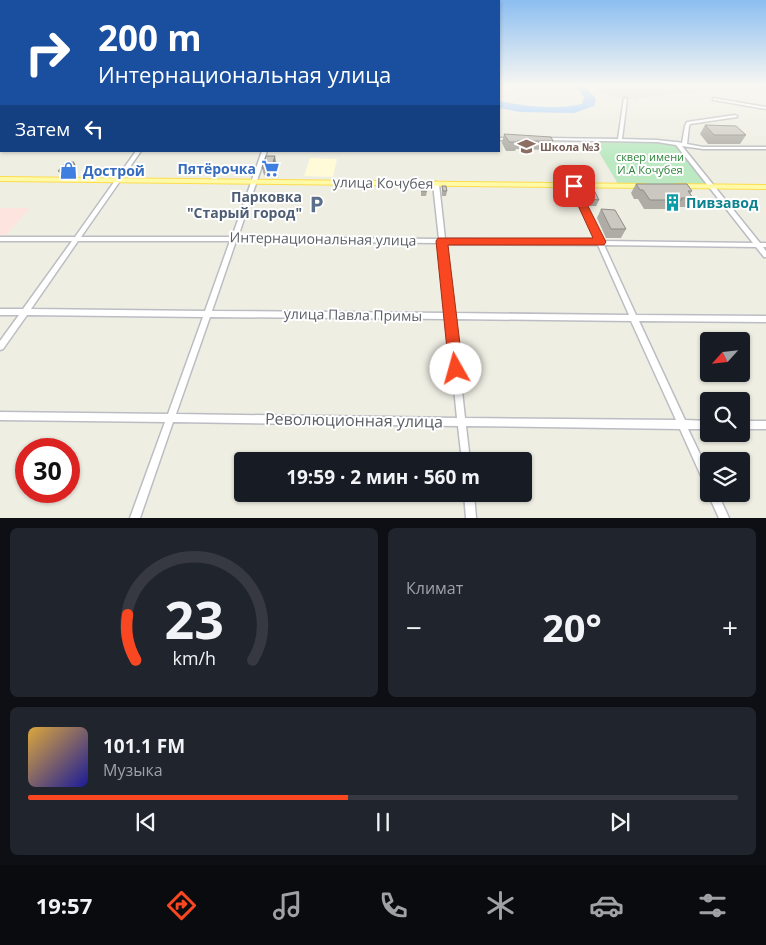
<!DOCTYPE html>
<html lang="ru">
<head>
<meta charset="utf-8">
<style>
	:root { --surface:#171b24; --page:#20242c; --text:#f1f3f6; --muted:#9ea1a6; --line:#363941; --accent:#f84721 }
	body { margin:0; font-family:"Open Sans",sans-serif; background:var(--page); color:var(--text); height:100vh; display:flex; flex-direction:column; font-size:19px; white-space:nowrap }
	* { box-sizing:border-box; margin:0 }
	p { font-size:16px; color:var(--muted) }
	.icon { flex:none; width:28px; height:28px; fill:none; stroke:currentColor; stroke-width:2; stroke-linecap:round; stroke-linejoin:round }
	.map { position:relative; height:518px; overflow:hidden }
	.panel { display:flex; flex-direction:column; gap:10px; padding:10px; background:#0d0f14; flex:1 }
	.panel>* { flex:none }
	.guide { position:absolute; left:0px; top:0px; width:500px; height:152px; box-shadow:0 1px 4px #0004; background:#1a4fa0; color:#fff; overflow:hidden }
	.needle { width:32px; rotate:243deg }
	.tools { position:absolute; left:700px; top:332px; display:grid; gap:10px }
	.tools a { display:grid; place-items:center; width:50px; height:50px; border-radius:5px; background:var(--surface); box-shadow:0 1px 4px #0004; font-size:25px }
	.speed { position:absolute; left:15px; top:438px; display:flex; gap:10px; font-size:25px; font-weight:700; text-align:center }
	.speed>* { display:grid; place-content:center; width:65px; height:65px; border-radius:50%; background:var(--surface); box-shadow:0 1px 4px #0004; line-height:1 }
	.speed .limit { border:8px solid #d22; background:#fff; color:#111 }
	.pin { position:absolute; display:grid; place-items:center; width:42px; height:42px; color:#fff; margin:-21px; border-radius:10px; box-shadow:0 2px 8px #0006 }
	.me { position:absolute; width:55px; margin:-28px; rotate:353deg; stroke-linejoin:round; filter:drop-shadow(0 0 4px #0008) }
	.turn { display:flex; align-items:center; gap:18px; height:105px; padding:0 15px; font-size:22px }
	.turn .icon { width:65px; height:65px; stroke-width:2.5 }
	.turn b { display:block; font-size:35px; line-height:42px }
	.then { display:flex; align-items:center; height:48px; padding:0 15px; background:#0003; gap:10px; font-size:19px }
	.big { font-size:38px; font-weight:700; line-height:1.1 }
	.panel .card { flex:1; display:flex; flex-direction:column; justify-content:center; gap:8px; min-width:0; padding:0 18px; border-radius:8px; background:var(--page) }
	.panel .dial { align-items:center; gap:0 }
	.dial svg { height:130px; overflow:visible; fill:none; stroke:var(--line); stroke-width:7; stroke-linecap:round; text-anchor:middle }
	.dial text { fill:var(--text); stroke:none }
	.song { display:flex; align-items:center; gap:15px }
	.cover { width:60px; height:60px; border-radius:8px; background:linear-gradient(135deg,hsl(40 70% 55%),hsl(240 70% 35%)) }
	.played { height:5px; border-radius:2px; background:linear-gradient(90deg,var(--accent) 45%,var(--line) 45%) }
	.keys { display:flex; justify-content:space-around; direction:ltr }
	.heat { display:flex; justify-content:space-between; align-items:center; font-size:28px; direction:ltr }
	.panel .tiles { flex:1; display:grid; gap:10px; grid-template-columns:1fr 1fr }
	.card:last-child { grid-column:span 2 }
	.trip { position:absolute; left:234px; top:452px; width:298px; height:50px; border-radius:5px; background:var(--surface); box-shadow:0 1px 4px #0004; font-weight:700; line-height:50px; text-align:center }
	.dock { display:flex; height:80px; justify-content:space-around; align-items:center; background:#090b0e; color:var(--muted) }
	.dock .icon { width:35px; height:35px }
	.dock .current { color:var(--accent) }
	.dock b { font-size:22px; color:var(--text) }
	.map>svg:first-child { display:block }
	.commercial { fill:#fffad8 }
	.industrial { fill:#e3e1db }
	.medical { fill:#fde4de }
	.green { fill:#bde9c2 }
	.water { fill:#a3ceff }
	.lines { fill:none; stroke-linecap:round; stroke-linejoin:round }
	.river { fill:#a3ceff; fill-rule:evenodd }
	.minor-casing { stroke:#bbbdc3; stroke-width:3 }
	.major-casing { stroke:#fddd4e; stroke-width:2 }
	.minor { fill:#fff; fill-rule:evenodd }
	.major { fill:#fffaa8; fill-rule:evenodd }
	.wall { fill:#aeaca5 }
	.shaded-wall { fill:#8d8c86 }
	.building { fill:#cac8c0; stroke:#8d8c86 }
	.route { fill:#f84721; stroke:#a12e15 }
	.labels { text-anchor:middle; stroke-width:4; stroke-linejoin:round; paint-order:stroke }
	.far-education-label { font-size:11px; font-weight:bold; fill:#785e54; stroke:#fff; text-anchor:start }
	.far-park-label { font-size:11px; fill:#2d833a; stroke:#fff }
	.shop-label { font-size:14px; font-weight:bold; fill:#366cbe; stroke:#fff; text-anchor:end }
	.street-label { font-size:14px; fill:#5b5f65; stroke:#fff }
	.service-label { font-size:14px; font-weight:bold; fill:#4e5e75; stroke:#fff; text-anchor:end }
	.culture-label { font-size:14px; font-weight:bold; fill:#0d838f; stroke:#fff; text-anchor:start }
	.near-street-label { font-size:16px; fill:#5b5f65; stroke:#fff }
</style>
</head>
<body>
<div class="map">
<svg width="766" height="518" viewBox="0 0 766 518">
	<rect width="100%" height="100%" fill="#efeee3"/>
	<path class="commercial" d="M 310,158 L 337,159 L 333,177 L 304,176 Z"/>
	<path class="industrial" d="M 590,86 L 694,86 L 699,92 L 639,98 L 638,101 L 607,95 Z"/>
	<path class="medical" d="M 0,208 L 30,208 L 10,231 L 3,236 L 0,236 Z"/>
	<path class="green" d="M 593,142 L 657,143 L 676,145 L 707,185 L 618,184 Z"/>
	<path class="water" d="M 575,86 C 585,86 589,91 596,99 L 594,106 L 574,113 L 520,112 L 499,108 L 499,101 C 526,107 555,110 582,104 L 584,97 Z"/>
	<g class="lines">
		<path class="river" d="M 758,86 L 766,86 L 766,89 L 759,87 Z"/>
		<defs>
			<g id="minor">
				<path d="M 624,98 L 627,99 L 622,139 L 657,140 L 675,142 L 677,142 L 682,143 L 685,126 L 687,122 L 735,115 L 737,116 L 737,117 L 690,124 L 689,126 L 687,144 L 703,147 L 766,147 L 766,149 L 703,149 L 682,146 L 760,243 L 766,243 L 766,247 L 763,247 L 766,251 L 766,257 L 764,257 L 756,247 L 604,245 L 636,315 L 766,316 L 766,322 L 639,321 L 685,420 L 709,421 L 709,429 L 688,429 L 709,473 L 709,489 L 706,487 L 680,429 L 466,426 L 470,461 L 462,461 L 458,426 L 173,422 L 140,518 L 130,518 L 165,422 L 0,420 L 0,412 L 168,414 L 203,317 L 27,315 L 3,349 L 0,350 L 0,341 L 19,315 L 0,315 L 0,309 L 23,309 L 72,241 L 0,241 L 0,237 L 75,237 L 136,151 L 141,151 L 81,237 L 232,237 L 262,151 L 267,151 L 238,237 L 439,239 L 433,184 L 436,182 L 439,184 L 445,239 L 596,241 L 571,186 L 574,184 L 577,186 L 602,241 L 753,243 L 676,145 L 657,142 L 545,140 L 543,139 L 545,138 L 618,139 ZM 78,241 L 230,241 L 205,311 L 31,309 ZM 236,241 L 439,243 L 447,313 L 212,311 ZM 445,244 L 598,245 L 629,315 L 453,313 ZM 210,317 L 447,319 L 457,418 L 176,414 ZM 454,319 L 631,321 L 676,420 L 465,418 Z"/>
				<path d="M 713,98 L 766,107 L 766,109 L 714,100 L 713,100 Z"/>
				<rect x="0" y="103" width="1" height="2"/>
				<rect x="0" y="110" width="1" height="3"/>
				<rect x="0" y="133" width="1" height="2"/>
				<path d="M 499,138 L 510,138 L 512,139 L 510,140 L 499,140 Z"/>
				<rect x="741" y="421" width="25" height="8"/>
				<path d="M 709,493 L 709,494 L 718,494 L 729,518 L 719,518 L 708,494 Z"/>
				<path d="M 464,494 L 474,494 L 476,518 L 466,518 Z"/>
			</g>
			<g id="major">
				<path d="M 0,177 L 645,184 L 649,186 L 645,188 L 0,181 Z"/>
				<path d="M 675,184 L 766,185 L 766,189 L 678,188 L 675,188 Z"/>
			</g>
		</defs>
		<use href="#minor" class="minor-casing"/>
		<use href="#major" class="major-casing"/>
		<use href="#minor" class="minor"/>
		<use href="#major" class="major"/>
	</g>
	<g class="wall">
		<path d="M 705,125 L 746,135 L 740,144 L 708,144 L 700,134 Z"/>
		<path d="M 504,134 L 553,141 L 550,150 L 516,149 L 515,151 L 506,151 L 502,143 Z"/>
		<path d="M 276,163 L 273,175 L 264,175 L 262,168 Z"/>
		<path d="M 76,166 L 69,175 L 61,175 L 58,171 Z"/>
		<path d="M 636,184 L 692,191 L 690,194 L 693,198 L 686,207 L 678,207 L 676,209 L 644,209 L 638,199 L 634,199 L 631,193 Z"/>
		<path d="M 421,185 L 427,191 L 426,196 L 421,196 Z"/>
		<path d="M 442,186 L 447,191 L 446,196 L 442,196 Z"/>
		<path d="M 585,186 L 599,200 L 596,206 L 588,206 L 582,192 Z"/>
		<path d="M 601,209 L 626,229 L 621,238 L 606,238 L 597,218 Z"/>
	</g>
	<g class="shaded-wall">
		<path d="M 275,156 L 276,163 L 273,175 L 271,168 Z"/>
		<path d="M 74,162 L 76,166 L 69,175 L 66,171 Z"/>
	</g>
	<g class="building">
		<path d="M 705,125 L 736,126 L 746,135 L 714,135 Z"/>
		<path d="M 504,134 L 551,137 L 553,141 L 517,141 L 518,142 L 509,142 Z"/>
		<path d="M 266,156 L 275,156 L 271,168 L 262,168 Z"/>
		<path d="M 66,162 L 74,162 L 66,171 L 58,171 Z"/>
		<path d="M 636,184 L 687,184 L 692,191 L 688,191 L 693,198 L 681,198 L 682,200 L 650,200 L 643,190 L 640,190 Z"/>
		<path d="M 421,185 L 426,185 L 427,191 L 421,191 Z"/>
		<path d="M 442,186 L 446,186 L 447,191 L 443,191 Z"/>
		<path d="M 585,186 L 592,186 L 599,200 L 592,199 Z"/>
		<path d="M 601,209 L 615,210 L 626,229 L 611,229 Z"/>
	</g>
	<linearGradient id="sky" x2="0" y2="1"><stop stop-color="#8cbef1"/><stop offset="0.54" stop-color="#f8f7f2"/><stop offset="1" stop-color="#f8f7f2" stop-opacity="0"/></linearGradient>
	<rect width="766" height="158" fill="url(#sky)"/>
	<path class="route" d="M 574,183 L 578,186 L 606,242 L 604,245 L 448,245 L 463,369 L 461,373 L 456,375 L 451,373 L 449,369 L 436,241 L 438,238 L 593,238 L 569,186 Z"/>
	<defs>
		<symbol id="school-bare" viewBox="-9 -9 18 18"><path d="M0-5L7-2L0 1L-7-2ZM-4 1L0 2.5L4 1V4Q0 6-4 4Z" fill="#8d6e63" stroke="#fff" stroke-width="2.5" paint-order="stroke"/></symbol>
		<symbol id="supermarket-bare" viewBox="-9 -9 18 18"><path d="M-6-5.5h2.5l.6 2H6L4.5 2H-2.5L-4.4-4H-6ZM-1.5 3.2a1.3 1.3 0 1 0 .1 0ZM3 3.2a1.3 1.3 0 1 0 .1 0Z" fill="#3f7fe0" stroke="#fff" stroke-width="2.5" paint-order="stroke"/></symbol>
		<symbol id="shop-bare" viewBox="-9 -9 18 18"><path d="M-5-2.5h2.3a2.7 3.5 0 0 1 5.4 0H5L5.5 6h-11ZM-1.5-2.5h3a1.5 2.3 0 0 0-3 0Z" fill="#3f7fe0" stroke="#fff" stroke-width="2.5" paint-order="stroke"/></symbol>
		<symbol id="building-bare" viewBox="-9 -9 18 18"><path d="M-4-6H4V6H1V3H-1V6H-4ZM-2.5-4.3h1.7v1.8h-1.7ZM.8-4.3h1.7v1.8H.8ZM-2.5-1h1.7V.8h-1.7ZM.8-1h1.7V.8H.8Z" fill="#0f9aa8" stroke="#fff" stroke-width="2.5" paint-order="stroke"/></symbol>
		<symbol id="parking-bare" viewBox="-9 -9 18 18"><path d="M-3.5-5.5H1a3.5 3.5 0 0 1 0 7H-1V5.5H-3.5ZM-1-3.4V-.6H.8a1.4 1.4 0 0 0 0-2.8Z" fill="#5c6f8a" stroke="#fff" stroke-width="2.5" paint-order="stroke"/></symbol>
	</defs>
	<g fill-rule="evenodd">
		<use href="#school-bare" x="514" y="134" width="25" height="25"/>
		<use href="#supermarket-bare" x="258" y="156" width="25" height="25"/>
		<use href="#shop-bare" x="56" y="158" width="25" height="25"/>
		<use href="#building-bare" x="660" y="190" width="25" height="25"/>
		<use href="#parking-bare" x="304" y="192" width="25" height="25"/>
	</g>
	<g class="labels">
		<g class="far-education-label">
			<text x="540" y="151">Школа №3</text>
		</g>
		<g class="far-park-label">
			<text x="650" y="161">сквер имени<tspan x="650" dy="13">И.А Кочубея</tspan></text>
		</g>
		<g class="shop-label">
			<text x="256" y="174">Пятёрочка</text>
			<text x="83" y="176" text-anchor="start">Дострой</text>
		</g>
		<g class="street-label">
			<text transform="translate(383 183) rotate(1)" y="5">улица Кочубея</text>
			<text transform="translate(323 239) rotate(1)" y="5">Интернациональная улица</text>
			<text transform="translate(353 315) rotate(1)" y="5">улица Павла Примы</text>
		</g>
		<g class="service-label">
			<text x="302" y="202">Парковка<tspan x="302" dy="16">"Старый город"</tspan></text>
		</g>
		<g class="culture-label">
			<text x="686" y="208">Пивзавод</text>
		</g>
		<g class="near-street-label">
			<text transform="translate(354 420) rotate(1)" y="6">Революционная улица</text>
		</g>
	</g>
</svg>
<div class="tools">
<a><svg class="needle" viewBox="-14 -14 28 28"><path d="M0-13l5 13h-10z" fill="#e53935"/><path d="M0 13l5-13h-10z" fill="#9ea1a6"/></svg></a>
<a><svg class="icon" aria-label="search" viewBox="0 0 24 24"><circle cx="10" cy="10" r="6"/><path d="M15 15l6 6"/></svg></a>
<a><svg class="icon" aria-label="layers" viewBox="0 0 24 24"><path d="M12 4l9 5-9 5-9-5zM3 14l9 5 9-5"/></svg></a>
</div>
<div class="speed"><div class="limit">30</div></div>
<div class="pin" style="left:574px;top:186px;background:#d93025"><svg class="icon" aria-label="arrive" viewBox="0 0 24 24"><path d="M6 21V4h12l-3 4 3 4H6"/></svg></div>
<svg class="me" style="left:456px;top:369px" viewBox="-20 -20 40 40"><circle r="19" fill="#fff"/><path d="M0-13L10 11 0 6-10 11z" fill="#f84721"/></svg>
<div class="trip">19:59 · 2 мин · 560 m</div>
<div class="guide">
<div class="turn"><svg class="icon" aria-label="right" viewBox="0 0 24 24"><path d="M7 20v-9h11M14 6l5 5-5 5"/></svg><div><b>200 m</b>Интернациональная улица</div></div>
<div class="then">Затем<svg class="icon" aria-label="left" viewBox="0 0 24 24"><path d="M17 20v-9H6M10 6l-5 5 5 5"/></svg></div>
</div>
</div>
<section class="panel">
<div class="tiles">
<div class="card dial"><svg viewBox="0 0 100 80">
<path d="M14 69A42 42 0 1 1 86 69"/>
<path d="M14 69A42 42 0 0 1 9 41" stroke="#f84721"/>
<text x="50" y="56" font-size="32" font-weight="700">23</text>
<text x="50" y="72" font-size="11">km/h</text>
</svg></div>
<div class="card"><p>Климат</p>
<div class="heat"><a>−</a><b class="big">20°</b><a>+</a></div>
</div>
<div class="card">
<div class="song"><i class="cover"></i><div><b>101.1 FM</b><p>Музыка</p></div></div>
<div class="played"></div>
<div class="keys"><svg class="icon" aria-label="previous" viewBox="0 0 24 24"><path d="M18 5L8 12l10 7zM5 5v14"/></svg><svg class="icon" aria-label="pause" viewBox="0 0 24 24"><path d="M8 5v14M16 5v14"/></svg><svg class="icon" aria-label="next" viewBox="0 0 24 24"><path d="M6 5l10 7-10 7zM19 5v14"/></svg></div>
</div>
</div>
</section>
<nav class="dock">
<b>19:57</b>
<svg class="icon current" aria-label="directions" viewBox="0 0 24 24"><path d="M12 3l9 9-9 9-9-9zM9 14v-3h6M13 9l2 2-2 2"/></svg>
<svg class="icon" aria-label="music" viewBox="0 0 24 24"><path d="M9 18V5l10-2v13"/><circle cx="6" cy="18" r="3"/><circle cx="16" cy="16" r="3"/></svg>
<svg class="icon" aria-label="phone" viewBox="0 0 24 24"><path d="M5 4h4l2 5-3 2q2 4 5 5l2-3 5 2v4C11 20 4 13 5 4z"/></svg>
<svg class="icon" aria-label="climate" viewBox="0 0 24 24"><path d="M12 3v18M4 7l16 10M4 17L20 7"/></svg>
<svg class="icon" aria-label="car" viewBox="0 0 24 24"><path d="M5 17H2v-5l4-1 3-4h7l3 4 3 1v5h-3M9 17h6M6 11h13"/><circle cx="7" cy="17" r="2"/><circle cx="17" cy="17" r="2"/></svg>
<svg class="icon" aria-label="filters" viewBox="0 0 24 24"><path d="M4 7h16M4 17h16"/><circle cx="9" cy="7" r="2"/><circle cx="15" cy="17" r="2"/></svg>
</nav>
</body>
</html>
